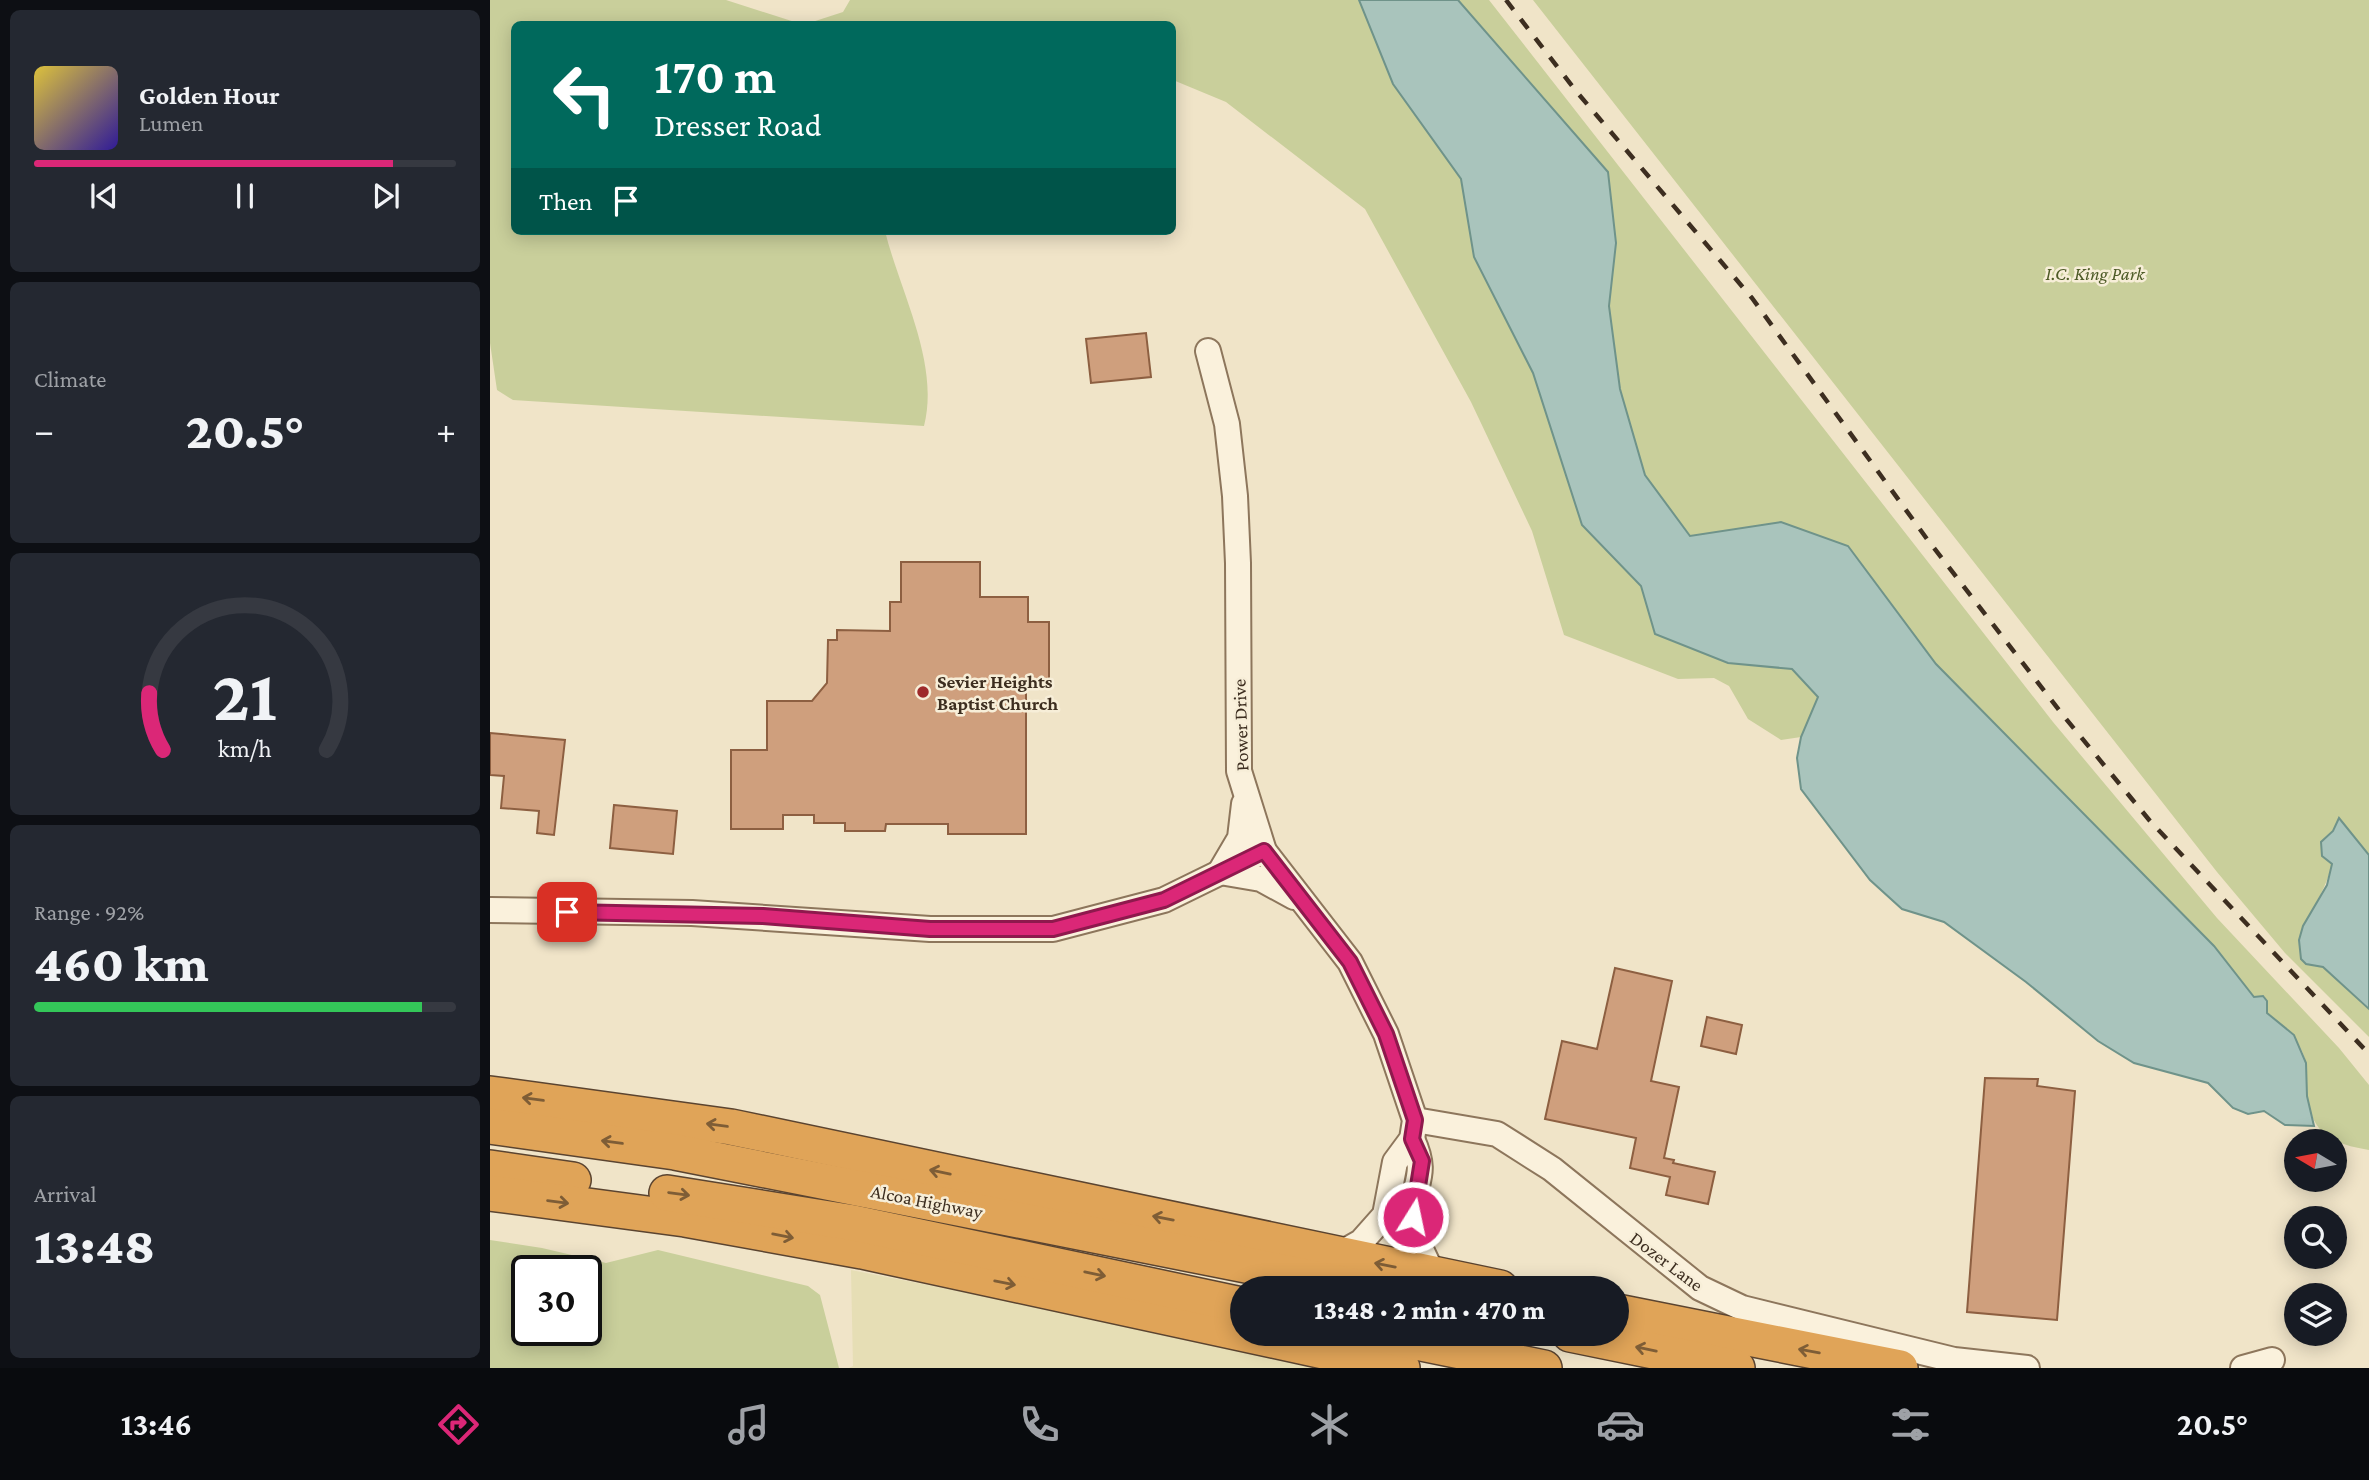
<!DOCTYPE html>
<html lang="en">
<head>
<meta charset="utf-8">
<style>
	:root { --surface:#171b24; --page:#242831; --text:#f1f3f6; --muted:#9ea1a6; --line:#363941; --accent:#db2777 }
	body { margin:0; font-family:"Crimson Pro",serif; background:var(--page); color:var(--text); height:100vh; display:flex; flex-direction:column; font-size:26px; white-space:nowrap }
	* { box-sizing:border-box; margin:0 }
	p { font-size:23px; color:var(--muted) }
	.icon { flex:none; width:38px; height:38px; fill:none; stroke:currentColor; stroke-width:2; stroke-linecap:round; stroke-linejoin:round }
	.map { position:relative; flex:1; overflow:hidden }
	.sheet { display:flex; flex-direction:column; gap:10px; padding:10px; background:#0d0f14; width:490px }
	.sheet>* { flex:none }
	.guide { position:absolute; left:21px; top:21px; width:665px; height:214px; border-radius:10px; box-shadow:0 4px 18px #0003; background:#00695c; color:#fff; overflow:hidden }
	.needle { width:46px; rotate:280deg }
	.buttons { position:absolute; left:1794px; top:1129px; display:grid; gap:14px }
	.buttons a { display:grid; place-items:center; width:63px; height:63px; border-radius:50%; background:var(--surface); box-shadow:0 4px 18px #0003; font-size:35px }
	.speed { position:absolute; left:21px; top:1255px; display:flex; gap:14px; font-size:35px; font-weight:700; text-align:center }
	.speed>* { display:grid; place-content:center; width:91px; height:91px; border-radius:50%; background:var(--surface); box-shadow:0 4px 18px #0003; line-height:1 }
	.speed .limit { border:4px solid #111; border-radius:10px; background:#fff; color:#111 }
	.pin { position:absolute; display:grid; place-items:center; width:60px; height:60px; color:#fff; margin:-30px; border-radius:14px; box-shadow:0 4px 10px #0006 }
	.me { position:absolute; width:77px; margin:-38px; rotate:10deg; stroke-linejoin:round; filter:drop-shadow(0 0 5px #0008) }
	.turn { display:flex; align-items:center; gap:24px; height:147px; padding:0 28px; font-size:32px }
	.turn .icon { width:91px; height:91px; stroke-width:2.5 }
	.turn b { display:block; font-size:49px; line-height:60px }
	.then { display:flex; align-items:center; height:66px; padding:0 28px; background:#0003; gap:14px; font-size:26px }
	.big { font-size:52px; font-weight:800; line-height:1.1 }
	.sheet .widget { flex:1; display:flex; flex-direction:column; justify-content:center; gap:10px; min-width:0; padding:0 24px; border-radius:10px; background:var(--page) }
	.sheet .dial { align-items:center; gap:0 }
	.dial svg { height:182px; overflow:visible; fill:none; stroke:var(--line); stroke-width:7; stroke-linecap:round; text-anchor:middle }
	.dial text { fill:var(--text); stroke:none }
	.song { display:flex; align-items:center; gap:21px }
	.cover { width:84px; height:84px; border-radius:10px; background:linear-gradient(135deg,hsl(50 70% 55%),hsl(250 70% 35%)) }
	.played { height:7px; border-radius:4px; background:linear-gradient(90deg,var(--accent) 85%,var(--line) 85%) }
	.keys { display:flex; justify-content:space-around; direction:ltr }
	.heat { display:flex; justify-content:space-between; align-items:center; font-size:38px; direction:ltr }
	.charge { height:10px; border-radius:5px; background:linear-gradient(90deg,#34c759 92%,var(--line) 0) }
	.trip { position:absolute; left:740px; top:1276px; width:399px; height:70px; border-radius:35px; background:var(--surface); box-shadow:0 4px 18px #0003; font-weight:800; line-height:70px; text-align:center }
	.tabs { display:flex; height:112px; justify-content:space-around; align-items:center; background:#090b0e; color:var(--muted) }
	.tabs .icon { width:49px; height:49px }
	.tabs .on { color:var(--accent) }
	.tabs b { font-size:32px; color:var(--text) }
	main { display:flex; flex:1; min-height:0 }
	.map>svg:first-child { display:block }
	.farmland { fill:#e6deb5 }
	.green { fill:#c9cf9b; fill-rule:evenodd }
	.water { fill:#a9c4bc; stroke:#6f938a; stroke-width:2 }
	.building { fill:#cf9f7d; stroke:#8d5f41; stroke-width:2 }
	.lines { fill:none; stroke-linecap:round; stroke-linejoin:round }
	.minor-casing { stroke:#8d765c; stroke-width:28 }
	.highway-casing { stroke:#5b4430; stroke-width:38 }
	.minor { stroke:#faf1dc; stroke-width:24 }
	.highway { stroke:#e0a458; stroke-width:35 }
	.rail { stroke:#3d2e20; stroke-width:4.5; stroke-dasharray:12 12; stroke-linecap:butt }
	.oneway { stroke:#7e5d36 }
	.route-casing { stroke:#8e194d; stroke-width:18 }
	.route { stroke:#db2777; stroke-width:12 }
	.poi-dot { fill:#9e2a2b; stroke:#f7eed8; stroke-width:2.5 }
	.labels { text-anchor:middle; stroke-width:5; stroke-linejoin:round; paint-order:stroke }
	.park-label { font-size:19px; font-style:italic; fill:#4d5a26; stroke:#f7eed8 }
	.poi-label { font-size:19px; font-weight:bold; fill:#3d2e20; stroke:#f7eed8; text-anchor:start }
	.street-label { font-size:19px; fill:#3d2e20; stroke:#f7eed8 }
</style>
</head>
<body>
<main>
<section class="sheet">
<div class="widget">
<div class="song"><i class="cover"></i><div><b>Golden Hour</b><p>Lumen</p></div></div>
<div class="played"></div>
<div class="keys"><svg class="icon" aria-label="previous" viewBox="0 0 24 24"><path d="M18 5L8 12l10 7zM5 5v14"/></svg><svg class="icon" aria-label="pause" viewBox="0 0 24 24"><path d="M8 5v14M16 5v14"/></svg><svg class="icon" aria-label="next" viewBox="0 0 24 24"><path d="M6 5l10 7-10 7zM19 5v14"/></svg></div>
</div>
<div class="widget"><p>Climate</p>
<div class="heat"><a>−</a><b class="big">20.5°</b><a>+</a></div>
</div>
<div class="widget dial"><svg viewBox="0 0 100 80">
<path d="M14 69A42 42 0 1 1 86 69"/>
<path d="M14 69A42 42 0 0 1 8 44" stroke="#db2777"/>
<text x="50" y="56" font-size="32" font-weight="700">21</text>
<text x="50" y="72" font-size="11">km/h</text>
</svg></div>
<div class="widget"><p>Range · 92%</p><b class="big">460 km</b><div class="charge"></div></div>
<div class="widget"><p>Arrival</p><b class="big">13:48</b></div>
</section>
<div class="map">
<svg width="1879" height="1368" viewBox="0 0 1879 1368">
	<rect width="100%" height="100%" fill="#f0e4c8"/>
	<path class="farmland" d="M 361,1270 L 580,1313 L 895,1368 L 359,1368 L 363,1366 Z"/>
	<g class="green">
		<path d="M 0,0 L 236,0 L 311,24 L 24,24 L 24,231 L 395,231 C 410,292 450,363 434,426 L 23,400 L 7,390 L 0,343 Z"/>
		<path d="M 360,0 L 869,0 L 903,84 L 971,179 L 984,257 L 1043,373 L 1092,525 L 1151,586 L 1165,634 L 1238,663 L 1303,669 L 1329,698 L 1311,737 L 1291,740 L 1258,719 L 1239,686 L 1224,678 L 1188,679 L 1074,635 L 1042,531 L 981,402 L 875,209 L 736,102 L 683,80 L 682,24 L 316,24 L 353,12 Z"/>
		<path d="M 968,0 L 999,0 L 1563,722 L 1727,918 L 1849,1048 L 1879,1085 L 1879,1150 C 1844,1144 1822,1135 1817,1096 C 1815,1085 1818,1073 1816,1063 C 1811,1040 1795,1027 1777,1013 L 1777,1001 L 1774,996 L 1764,997 L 1724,946 L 1446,664 L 1358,546 L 1231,532 L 1200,536 L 1155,475 L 1130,389 L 1119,306 L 1126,243 L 1118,172 Z"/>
		<path d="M 1043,0 L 1879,0 L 1879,855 L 1849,818 L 1843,831 L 1831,842 L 1832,856 L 1842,864 C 1837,886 1826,902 1815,923 C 1799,953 1821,957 1839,972 C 1852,984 1866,996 1879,1009 L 1879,1037 L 1795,953 L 1727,872 Z"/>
		<path d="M 0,1240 L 52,1248 L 116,1263 L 168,1250 L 318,1286 L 330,1295 L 349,1368 L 0,1368 ZM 96,1270 L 96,1330 L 37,1330 L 37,1270 Z"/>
	</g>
	<g class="water">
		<path d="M 869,0 L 968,0 L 1118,172 L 1126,243 L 1119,306 L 1130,389 L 1155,475 L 1200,536 L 1291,522 L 1358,546 L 1446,664 L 1724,946 L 1764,997 L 1773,996 L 1777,1001 L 1777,1013 L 1804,1035 L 1816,1063 L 1817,1096 L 1824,1126 L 1795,1125 L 1774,1111 L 1758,1114 L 1743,1108 L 1718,1083 L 1644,1063 L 1608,1041 L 1536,982 L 1454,922 L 1412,909 L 1380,880 L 1311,789 L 1307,758 L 1311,737 L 1328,697 L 1302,669 L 1238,663 L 1165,634 L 1151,586 L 1092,525 L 1043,373 L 984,257 L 971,179 L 903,84 Z"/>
		<path d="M 1849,818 L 1879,855 L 1879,1009 L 1833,967 L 1816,964 L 1811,959 L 1809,940 L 1813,926 L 1837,885 L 1842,864 L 1832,856 L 1831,842 L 1843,831 Z"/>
	</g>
	<g class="building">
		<path d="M 656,333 L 661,377 L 601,383 L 596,339 Z"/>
		<path d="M 411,562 L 490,562 L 490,597 L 538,597 L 538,622 L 559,622 L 559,681 L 536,681 L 536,834 L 458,834 L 458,824 L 396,824 L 395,831 L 355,831 L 355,823 L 324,823 L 324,815 L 293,815 L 293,829 L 241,829 L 241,750 L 277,750 L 277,701 L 322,701 L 337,683 L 338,640 L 347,640 L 347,630 L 400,631 L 400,602 L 411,602 Z"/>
		<path d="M 0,733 L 75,740 L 64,835 L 47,833 L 49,811 L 11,808 L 14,776 L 0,775 Z"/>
		<path d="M 124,805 L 187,811 L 183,854 L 120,848 Z"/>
		<path d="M 1125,968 L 1182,981 L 1161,1081 L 1189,1087 L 1174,1158 L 1184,1160 L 1183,1163 L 1225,1172 L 1218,1204 L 1176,1195 L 1180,1177 L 1140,1168 L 1146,1138 L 1055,1119 L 1072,1041 L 1107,1049 Z"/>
		<path d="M 1217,1017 L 1252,1025 L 1246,1054 L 1211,1046 Z"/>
		<path d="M 1495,1078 L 1548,1079 L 1547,1086 L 1585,1091 L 1567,1320 L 1477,1312 Z"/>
	</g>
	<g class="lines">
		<defs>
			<g id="minor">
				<path d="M 718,351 L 737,424 L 745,496 L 748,563 L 749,771 L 774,851 L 860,962 L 896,1034 L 925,1120 L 922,1139 L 905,1162 L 895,1215 L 871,1242 L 848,1255"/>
				<path d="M 754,804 L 750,838 L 730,872 L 771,879 L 804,897"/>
				<path d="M 0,910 L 202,913 L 440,929 L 563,929 L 674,900 L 774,851"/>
				<path d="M 925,1120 L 1007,1134 L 1062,1169 L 1210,1288 L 1252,1308 L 1464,1360 L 1537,1368"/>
				<path d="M 922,1139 C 940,1178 921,1182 923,1218 C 924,1238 934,1256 943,1274"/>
				<path d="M 1753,1368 L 1782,1360"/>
			</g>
			<g id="highway">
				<path d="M 0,1094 L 241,1127 L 1010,1288"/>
				<path d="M 0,1126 L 185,1152 L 872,1288"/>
				<path d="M 0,1168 L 83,1180"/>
				<path d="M 0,1193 L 195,1219 L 372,1251 L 912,1368"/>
				<path d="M 177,1193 L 364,1223 L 752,1305"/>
				<path d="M 1127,1312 L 1410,1368"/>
				<path d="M 887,1334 L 1054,1368"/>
				<path d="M 1080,1334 L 1247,1368"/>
			</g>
		</defs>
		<use href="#minor" class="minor-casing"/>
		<use href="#highway" class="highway-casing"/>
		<use href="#minor" class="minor"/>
		<use href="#highway" class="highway"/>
		<path class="rail" d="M 1016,0 L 1086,91 L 1262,298 L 1437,539 L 1572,714 L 1660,821 L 1879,1054"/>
	</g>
	<defs><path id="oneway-shaft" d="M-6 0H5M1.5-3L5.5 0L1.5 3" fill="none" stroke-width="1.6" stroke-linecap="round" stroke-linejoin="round" transform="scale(1.75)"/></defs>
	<g class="oneway">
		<use href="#oneway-shaft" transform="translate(43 1099) rotate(-172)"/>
		<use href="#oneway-shaft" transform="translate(227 1125) rotate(-172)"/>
		<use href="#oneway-shaft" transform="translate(122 1142) rotate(-172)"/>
		<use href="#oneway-shaft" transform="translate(450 1172) rotate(-168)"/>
		<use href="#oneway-shaft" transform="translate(189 1194) rotate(8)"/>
		<use href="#oneway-shaft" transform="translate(68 1202) rotate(7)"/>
		<use href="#oneway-shaft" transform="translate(673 1218) rotate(-169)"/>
		<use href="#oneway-shaft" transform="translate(293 1236) rotate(11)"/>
		<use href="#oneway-shaft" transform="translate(895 1265) rotate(-169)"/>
		<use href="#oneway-shaft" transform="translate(605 1274) rotate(12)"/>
		<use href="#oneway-shaft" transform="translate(515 1283) rotate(11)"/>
		<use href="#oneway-shaft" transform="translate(1156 1349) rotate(-168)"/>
		<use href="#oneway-shaft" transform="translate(1319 1351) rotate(-170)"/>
	</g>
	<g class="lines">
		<defs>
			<path id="route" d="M 77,912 L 273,916 L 440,929 L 563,929 L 674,900 L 774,851 L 860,962 L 896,1034 L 925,1120 L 922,1139 L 932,1161 L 923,1217"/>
		</defs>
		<use href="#route" class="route-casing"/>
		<use href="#route" class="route"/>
	</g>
	<circle class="poi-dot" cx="433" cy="692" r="7"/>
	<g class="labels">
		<g class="park-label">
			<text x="1605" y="280">I.C. King Park</text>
		</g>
		<g class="poi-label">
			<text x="447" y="688">Sevier Heights<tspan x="447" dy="22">Baptist Church</tspan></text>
		</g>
		<g class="street-label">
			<text transform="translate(750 725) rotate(-92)" y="7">Power Drive</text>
			<text transform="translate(437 1201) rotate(11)" y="7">Alcoa Highway</text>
			<text transform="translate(1177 1261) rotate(37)" y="7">Dozer Lane</text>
		</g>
	</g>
</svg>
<div class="buttons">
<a><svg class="needle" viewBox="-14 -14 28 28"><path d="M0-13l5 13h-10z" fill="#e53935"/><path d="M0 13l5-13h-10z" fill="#9ea1a6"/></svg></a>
<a><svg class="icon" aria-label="search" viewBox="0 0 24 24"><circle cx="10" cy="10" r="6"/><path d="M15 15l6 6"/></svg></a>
<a><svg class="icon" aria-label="layers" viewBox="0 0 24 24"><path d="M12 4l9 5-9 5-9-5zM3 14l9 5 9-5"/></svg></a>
</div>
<div class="speed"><div class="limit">30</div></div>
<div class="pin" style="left:77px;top:912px;background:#d93025"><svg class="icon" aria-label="arrive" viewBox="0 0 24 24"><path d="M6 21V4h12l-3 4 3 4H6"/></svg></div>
<svg class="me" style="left:923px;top:1217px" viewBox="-20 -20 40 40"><circle r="17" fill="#db2777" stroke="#fff" stroke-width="3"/><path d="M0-11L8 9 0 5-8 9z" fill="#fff"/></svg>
<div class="trip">13:48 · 2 min · 470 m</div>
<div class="guide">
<div class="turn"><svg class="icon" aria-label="left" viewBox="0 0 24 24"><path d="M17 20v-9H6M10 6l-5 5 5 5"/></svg><div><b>170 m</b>Dresser Road</div></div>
<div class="then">Then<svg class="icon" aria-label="arrive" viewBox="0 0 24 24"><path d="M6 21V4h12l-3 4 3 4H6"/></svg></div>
</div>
</div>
</main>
<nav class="tabs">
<b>13:46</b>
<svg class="icon on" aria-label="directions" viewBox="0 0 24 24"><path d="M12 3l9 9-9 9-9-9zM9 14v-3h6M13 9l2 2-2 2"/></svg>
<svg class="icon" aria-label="music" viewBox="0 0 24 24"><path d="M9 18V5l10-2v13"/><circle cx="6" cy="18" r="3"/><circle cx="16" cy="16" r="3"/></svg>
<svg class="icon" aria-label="phone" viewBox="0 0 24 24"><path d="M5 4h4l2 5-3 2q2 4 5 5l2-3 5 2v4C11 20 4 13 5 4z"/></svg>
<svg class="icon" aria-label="climate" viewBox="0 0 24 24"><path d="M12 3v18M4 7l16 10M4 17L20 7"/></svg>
<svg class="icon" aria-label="car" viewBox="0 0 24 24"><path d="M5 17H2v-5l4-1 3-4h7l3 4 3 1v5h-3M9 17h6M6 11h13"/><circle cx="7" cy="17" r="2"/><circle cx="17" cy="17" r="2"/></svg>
<svg class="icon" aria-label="filters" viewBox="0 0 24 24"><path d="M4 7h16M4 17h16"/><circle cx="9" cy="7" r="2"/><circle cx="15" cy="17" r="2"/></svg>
<b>20.5°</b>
</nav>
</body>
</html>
